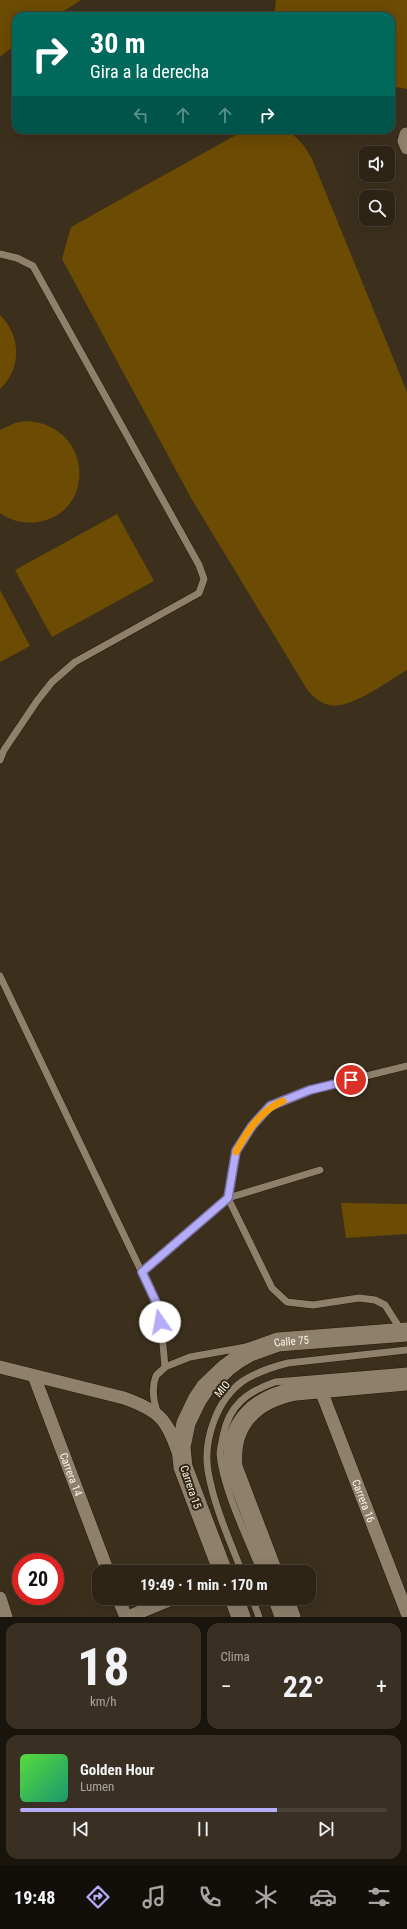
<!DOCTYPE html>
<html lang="es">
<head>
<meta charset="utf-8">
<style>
	:root { --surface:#2d2416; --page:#393023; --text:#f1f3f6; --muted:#a7a4a1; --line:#484135; --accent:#b5acf8 }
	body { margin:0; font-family:"Roboto Condensed",sans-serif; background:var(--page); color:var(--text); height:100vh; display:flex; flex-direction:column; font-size:15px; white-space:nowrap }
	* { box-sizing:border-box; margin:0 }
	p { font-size:13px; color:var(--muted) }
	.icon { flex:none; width:22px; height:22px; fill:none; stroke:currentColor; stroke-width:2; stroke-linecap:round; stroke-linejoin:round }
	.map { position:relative; height:1617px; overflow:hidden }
	.details { display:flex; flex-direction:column; gap:6px; padding:6px; background:#19140c; flex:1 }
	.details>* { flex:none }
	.hud { position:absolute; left:12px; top:12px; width:383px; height:122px; border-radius:12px; box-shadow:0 4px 16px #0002,0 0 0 1px var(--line); background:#00695c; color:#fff; overflow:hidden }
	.controls { position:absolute; left:359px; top:146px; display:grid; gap:8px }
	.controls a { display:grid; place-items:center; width:36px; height:36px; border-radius:8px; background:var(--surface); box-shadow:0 4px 16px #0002,0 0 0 1px var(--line); font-size:20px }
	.speed { position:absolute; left:12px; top:1553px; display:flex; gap:8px; font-size:20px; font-weight:700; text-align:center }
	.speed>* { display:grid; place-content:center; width:52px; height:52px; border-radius:50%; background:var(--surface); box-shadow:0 4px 16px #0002,0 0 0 1px var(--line); line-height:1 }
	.speed .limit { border:6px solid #d22; background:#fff; color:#111 }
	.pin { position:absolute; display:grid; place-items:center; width:34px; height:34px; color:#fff; margin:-17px; border:2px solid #fff; border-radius:50%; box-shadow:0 1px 4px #0007 }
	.me { position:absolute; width:44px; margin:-22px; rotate:348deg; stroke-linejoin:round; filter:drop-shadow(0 0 3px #0008) }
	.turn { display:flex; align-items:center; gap:14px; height:84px; padding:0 12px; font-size:18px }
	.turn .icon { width:52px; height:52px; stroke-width:2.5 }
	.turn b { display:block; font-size:28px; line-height:34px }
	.lanes { display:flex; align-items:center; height:38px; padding:0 12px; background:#0003; justify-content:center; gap:20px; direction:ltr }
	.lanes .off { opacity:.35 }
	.big { font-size:30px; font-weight:700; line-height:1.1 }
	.details .widget { flex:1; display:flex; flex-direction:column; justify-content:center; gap:6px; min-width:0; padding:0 14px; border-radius:12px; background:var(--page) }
	.details .dial { align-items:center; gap:0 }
	.dial b { font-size:52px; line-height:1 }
	.song { display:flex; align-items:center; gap:12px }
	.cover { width:48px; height:48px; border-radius:6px; background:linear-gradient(135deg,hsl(110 70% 55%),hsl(160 70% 35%)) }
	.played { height:4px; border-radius:2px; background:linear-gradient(90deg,var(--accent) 70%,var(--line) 70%) }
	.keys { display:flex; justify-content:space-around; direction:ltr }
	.heat { display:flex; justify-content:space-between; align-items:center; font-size:22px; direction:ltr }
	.details .tiles { flex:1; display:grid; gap:6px; grid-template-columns:1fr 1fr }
	.widget:last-child { grid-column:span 2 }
	.trip { position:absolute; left:92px; top:1565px; width:224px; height:40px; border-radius:12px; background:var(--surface); box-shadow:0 4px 16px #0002,0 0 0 1px var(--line); font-weight:700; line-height:40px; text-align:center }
	.menu { display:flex; height:64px; justify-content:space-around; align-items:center; background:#120e09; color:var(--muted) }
	.menu .icon { width:28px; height:28px }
	.menu .current { color:var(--accent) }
	.menu b { font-size:18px; color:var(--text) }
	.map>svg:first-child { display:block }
	.water { fill:#6c4b03 }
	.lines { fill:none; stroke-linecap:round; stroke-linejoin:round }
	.lane-casing { stroke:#221806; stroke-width:8 }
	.street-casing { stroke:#221806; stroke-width:14 }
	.secondary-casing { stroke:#221806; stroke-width:20 }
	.lane { stroke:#8e806b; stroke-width:7 }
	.street { stroke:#8e806b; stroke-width:13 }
	.secondary { stroke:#8e806b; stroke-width:19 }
	.route-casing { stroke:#7670a1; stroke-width:10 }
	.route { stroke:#b5acf8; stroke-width:7 }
	.slow { stroke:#f59e0b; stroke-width:7 }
	.labels { text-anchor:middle; stroke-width:4; stroke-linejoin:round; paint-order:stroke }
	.street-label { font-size:11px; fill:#fbf4e8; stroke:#312614 }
</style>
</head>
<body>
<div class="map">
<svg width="407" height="1617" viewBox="0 0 407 1617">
	<rect width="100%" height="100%" fill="#3c301d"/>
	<g class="water">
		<path d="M 0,0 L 81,0 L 56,16 L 16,16 L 16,44 L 0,57 Z"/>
		<path d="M 276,0 L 407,0 L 407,89 L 391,86 L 391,16 L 274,16 Z"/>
		<path d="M 245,130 L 284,130 C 298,135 305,147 312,159 L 407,392 L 407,670 C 388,681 350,710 329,705 C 320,703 314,697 308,691 L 191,498 L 62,259 L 71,227 Z"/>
		<path d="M 0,315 C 21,336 22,368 0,389 Z"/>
		<path d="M 25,421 C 92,423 98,512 38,522 C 25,524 11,521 0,513 L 0,430 L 15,423 Z"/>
		<path d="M 117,514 L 154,581 L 52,637 L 15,570 Z"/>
		<path d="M 0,590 L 30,646 L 0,662 Z"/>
		<path d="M 341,1203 L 407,1204 L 407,1234 L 346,1238 Z"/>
	</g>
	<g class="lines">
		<defs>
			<g id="lane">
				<path d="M 0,254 L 17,258 L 33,266 L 199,565 L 204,579 L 199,593 L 75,662 L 52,682 L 37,701 L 4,750 L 0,760"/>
				<path d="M 0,976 L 156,1302 L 161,1322 L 165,1367 C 163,1370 158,1373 156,1376 C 151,1388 154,1403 158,1414"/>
				<path d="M 142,1272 L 228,1198 L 320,1170"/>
				<path d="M 401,1330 L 385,1305 L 375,1300 L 359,1298 L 313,1305 L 287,1302 L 272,1288 L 228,1198 L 236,1151 L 252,1126 L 270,1106 L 309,1090 L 407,1066"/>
				<path d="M 165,1367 L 190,1357 L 246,1347"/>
				<path d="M 242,1572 C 229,1539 214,1506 208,1471 C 203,1440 217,1399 243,1381 C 257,1372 272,1367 288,1363 L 407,1350"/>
				<path d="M 261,1572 C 248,1539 223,1489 220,1454 C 220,1449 222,1442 223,1436 C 229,1405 247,1392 275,1382 L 407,1371"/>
				<path d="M 252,1598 L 259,1617"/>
				<path d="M 271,1598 L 278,1617"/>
			</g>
			<g id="street">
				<path d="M 406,134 L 404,141 L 407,148"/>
				<path d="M 0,1367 L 124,1398 C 160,1411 167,1419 179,1455"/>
				<path id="s1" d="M 34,1376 L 108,1572"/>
				<path id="s2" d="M 320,1388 L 407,1613"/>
				<path d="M 0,1598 L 6,1617"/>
				<path d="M 118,1598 L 126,1617"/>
				<path d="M 128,1617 L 174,1598"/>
			</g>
			<g id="secondary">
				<path id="s3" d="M 223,1572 L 183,1467 L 181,1447 L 186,1423 L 197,1400 L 205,1388 L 226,1368 L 238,1359 L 250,1352 L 278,1342 L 407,1332"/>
				<path d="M 273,1572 L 233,1467 C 229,1423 255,1399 296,1391 L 407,1381"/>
				<path d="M 234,1598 L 241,1617"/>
				<path d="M 284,1598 L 291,1617"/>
			</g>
		</defs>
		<use href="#lane" class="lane-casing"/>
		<use href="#street" class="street-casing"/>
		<use href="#secondary" class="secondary-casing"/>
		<use href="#lane" class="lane"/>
		<use href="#street" class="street"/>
		<use href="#secondary" class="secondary"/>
	</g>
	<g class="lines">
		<defs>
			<path id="route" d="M 160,1322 L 156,1302 L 142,1272 L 228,1198 L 236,1151 L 252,1126 L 270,1106 L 310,1090 L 351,1080"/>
		</defs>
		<use href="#route" class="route-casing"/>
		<use href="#route" class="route"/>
		<path class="slow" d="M 236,1152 C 247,1131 261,1110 283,1101"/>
	</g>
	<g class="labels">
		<g class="street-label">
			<text dy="4" stroke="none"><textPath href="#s3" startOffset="298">Calle 75</textPath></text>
			<text transform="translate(222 1389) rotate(-50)" y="4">MIO</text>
			<text dy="4" stroke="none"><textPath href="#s1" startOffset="105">Carrera 14</textPath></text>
			<text transform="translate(191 1487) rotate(71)" y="4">Carrera 15</text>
			<text dy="4" stroke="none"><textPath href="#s2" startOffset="121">Carrera 16</textPath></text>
		</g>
	</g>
</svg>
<div class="controls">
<a><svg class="icon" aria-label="sound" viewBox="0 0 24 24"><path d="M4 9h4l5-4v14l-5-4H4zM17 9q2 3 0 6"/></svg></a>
<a><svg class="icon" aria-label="search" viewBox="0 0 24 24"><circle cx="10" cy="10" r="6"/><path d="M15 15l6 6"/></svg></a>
</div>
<div class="speed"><div class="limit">20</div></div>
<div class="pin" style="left:351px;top:1080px;background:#d93025"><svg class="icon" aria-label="arrive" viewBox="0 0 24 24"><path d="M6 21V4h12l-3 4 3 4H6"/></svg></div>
<svg class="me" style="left:160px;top:1322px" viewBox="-20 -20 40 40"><circle r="19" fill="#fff"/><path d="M0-13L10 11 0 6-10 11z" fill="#b5acf8"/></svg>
<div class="trip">19:49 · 1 min · 170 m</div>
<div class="hud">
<div class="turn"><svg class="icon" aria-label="right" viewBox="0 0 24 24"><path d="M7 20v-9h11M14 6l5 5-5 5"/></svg><div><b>30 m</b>Gira a la derecha</div></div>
<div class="lanes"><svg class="icon off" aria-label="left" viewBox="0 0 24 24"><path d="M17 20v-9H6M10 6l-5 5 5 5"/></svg><svg class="icon off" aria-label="ahead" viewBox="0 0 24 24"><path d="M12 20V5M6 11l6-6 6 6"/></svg><svg class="icon off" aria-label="ahead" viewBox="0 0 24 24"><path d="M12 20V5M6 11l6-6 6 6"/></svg><svg class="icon" aria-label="right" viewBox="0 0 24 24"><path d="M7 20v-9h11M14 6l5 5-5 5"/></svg></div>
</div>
</div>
<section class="details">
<div class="tiles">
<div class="widget dial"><b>18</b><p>km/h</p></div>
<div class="widget"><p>Clima</p>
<div class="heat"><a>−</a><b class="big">22°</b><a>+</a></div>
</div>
<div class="widget">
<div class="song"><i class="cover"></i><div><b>Golden Hour</b><p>Lumen</p></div></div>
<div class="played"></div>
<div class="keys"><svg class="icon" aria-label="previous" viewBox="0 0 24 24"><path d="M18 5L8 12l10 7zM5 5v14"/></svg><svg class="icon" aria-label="pause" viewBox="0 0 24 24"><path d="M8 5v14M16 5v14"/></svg><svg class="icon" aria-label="next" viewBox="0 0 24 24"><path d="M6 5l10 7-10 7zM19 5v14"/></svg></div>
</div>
</div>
</section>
<nav class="menu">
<b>19:48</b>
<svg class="icon current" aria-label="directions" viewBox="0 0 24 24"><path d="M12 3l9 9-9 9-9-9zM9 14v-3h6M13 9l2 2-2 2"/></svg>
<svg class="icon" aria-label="music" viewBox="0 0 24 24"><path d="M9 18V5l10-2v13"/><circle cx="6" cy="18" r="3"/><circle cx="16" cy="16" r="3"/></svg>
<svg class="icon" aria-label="phone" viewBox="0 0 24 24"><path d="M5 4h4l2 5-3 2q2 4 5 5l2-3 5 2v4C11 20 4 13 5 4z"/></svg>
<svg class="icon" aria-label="climate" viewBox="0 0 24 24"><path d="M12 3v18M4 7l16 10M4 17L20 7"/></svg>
<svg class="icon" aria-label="car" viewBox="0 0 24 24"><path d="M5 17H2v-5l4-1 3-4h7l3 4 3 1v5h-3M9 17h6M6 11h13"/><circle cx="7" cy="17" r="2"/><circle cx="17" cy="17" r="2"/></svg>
<svg class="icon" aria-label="filters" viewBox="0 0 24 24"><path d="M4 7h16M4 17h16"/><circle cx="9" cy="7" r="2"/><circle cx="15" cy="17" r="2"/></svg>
</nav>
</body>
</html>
